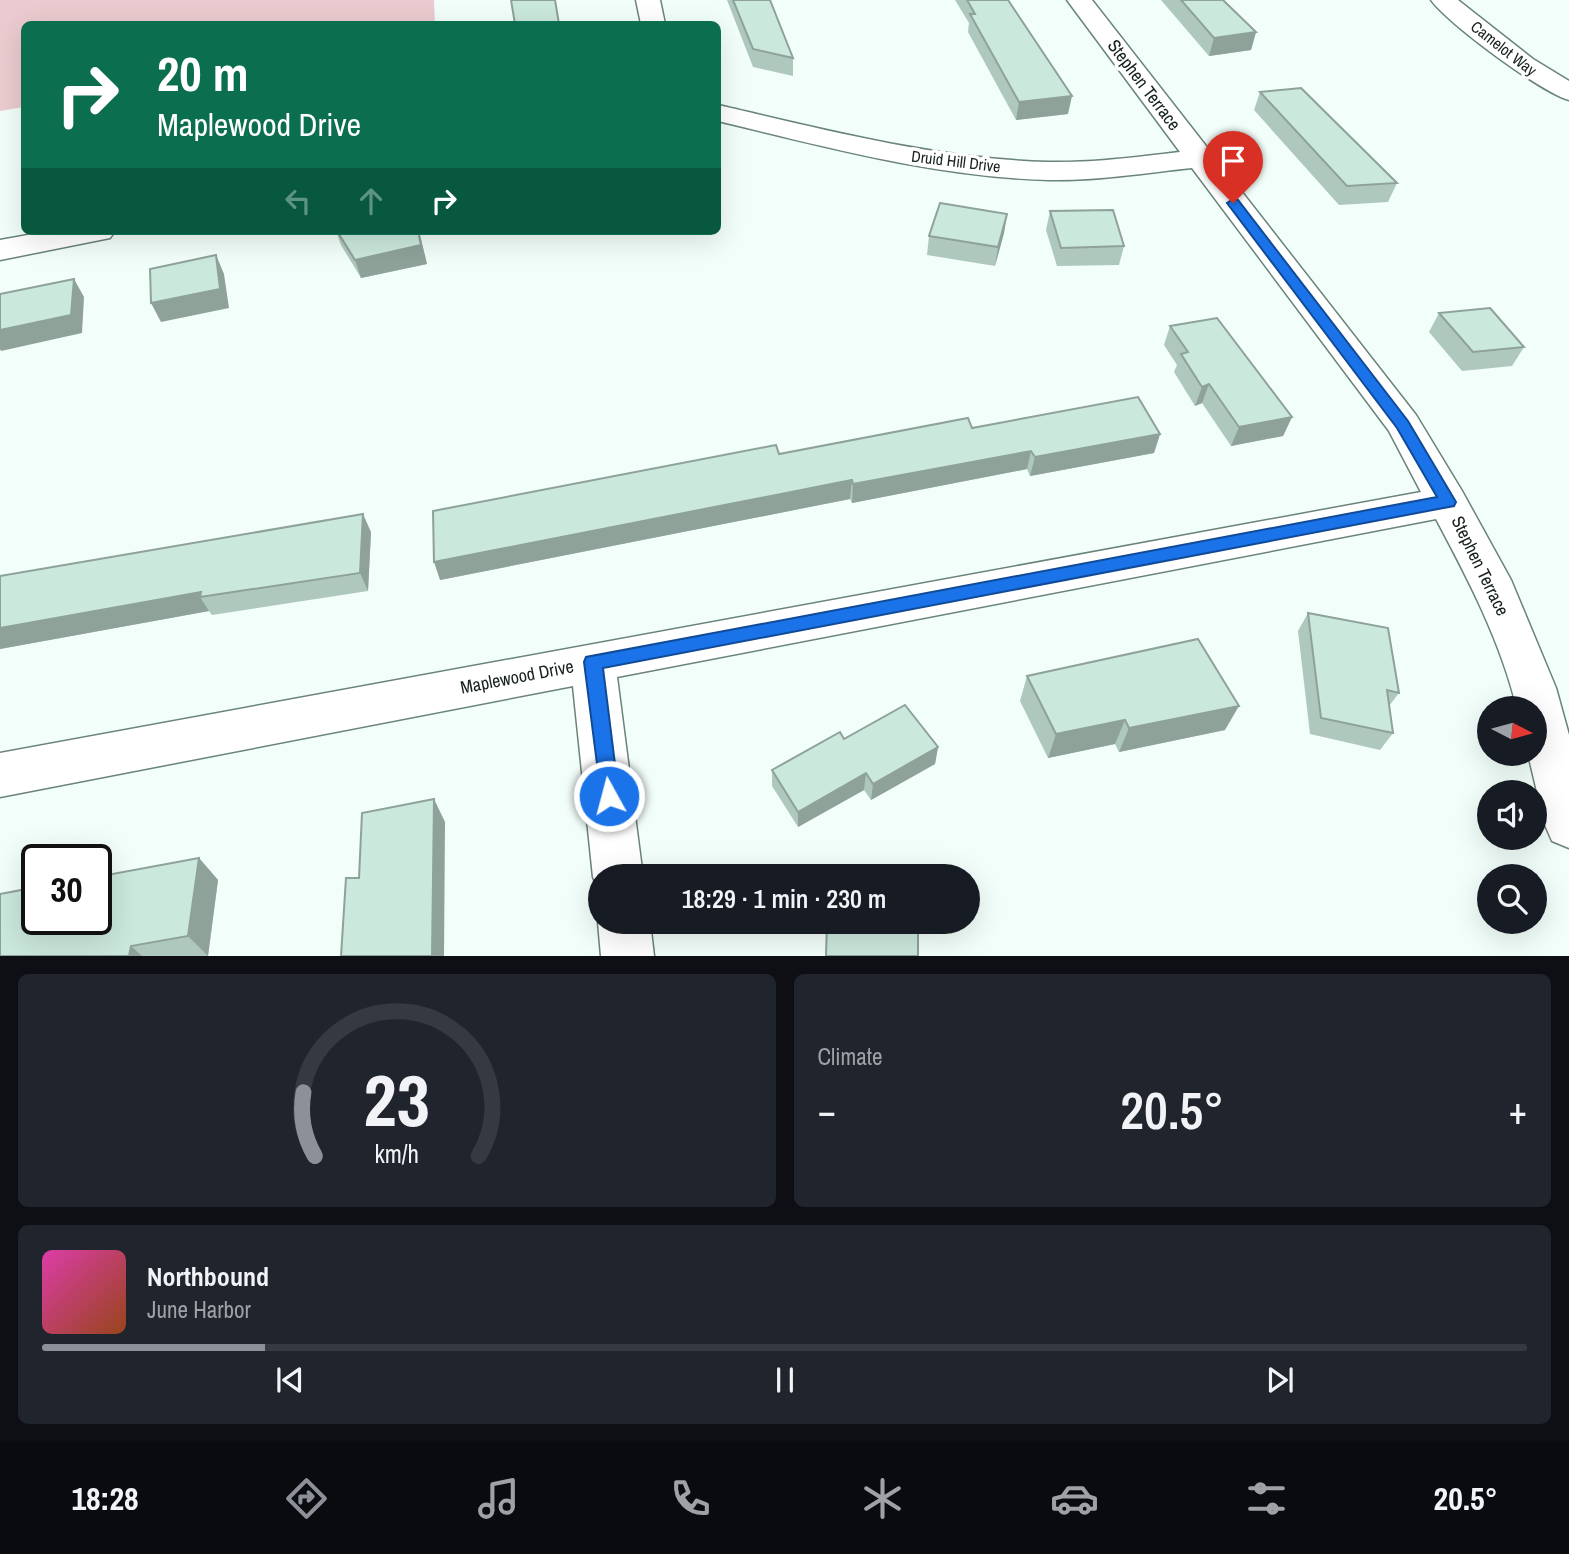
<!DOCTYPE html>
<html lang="en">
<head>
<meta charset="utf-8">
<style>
	:root { --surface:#171b24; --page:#20242c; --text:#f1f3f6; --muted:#9ea1a6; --line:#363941; --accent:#8c9099 }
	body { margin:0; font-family:"Archivo Narrow",sans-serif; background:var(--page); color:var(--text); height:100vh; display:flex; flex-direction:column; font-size:26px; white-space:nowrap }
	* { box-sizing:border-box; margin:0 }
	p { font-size:23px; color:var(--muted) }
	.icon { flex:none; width:38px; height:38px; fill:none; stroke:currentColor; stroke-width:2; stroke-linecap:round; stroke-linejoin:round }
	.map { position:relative; height:956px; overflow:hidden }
	.drawer { display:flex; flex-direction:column; gap:18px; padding:18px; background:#0d0f14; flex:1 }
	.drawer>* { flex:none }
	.hud { position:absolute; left:21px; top:21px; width:700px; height:214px; border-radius:10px; box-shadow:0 7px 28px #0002; background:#0b6e4f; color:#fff; overflow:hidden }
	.needle { width:46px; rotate:96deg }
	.fabs { position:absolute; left:1477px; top:696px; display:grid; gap:14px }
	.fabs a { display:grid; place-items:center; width:70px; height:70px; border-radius:50%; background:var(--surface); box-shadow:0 7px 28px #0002; font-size:35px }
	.speed { position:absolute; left:21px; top:844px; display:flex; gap:14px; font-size:35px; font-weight:700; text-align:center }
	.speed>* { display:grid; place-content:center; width:91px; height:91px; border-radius:50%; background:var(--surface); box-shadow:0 7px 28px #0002; line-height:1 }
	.speed .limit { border:4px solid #111; border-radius:10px; background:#fff; color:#111 }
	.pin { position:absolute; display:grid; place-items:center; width:60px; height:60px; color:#fff; margin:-72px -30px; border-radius:50% 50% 50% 0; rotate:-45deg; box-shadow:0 0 7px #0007 }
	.pin .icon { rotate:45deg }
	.me { position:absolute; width:77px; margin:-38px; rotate:353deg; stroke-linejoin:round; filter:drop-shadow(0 0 5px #0008) }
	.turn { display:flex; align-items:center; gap:24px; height:147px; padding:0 21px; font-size:32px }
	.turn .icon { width:91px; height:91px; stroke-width:2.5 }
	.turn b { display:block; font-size:49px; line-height:60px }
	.lanes { display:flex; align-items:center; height:66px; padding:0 21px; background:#0003; justify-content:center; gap:35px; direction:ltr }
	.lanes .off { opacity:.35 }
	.big { font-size:52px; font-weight:600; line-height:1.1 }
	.drawer .widget { flex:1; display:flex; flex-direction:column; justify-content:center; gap:10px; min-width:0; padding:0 24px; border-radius:10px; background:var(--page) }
	.drawer .dial { align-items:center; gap:0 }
	.dial svg { height:182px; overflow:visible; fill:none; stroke:var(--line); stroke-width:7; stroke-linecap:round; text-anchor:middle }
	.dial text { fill:var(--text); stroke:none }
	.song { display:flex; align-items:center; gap:21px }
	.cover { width:84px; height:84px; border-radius:10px; background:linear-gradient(135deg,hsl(320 70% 55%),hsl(20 70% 35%)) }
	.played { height:7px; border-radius:4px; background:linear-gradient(90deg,var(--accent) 15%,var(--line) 15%) }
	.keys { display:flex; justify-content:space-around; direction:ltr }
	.heat { display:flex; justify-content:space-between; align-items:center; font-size:38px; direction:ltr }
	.drawer .tiles { flex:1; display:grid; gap:18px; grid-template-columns:1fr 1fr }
	.widget:last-child { grid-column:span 2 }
	.trip { position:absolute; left:588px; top:864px; width:392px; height:70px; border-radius:35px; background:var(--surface); box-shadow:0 7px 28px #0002; font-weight:600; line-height:70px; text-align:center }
	.dock { display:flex; height:112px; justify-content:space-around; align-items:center; background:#090b0e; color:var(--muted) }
	.dock .icon { width:49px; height:49px }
	.dock .selected { color:var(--accent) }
	.dock b { font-size:32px; color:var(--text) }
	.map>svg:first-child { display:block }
	.green { fill:#ebcbcf }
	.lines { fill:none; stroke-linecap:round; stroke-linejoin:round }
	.street-casing { stroke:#698479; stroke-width:3 }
	.street { fill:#fff; fill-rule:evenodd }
	.wall { fill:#afc8bd }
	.shaded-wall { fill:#8ea29a }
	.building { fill:#cbe8dc; stroke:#8ea29a; stroke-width:2 }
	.route { fill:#1a73e8; stroke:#114b97; stroke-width:2 }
	.labels { text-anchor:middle; stroke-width:7; stroke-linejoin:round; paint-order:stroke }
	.far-street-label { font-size:16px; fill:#17221e; stroke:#fff }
	.street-label { font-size:18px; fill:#17221e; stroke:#fff }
</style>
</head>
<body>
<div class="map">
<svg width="1569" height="956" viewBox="0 0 1569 956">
	<rect width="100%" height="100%" fill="#f2fef9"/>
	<path class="green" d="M 0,0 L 434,0 L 435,24 L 24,24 L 24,107 L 0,111 Z"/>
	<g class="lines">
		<defs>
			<g id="street">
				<path d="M 636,0 L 660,0 L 665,24 L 641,24 Z"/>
				<path d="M 1067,0 L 1092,0 L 1416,415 L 1462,491 L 1511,580 L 1556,688 L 1569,735 L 1569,848 L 1552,841 L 1545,825 L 1528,754 L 1535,754 L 1535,709 L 1517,709 C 1501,642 1468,579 1436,519 L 617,677 L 643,877 L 600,877 L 600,894 L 593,877 L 573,686 L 0,797 L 0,753 L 1421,492 L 1389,431 L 1192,168 C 1144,173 1097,181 1049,180 C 936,177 826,147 718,121 L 718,105 C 827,130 936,159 1048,162 C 1092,163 1136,157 1180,152 Z"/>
				<path d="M 1431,0 L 1458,0 L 1533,59 L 1569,81 L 1569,100 C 1542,93 1447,23 1431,0 Z"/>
				<path d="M 50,231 L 115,231 L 110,238 L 0,260 L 0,240 Z"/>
				<path d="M 600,917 L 600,922 L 650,922 L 654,956 L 601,956 L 598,922 Z"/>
			</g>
		</defs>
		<use href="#street" class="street-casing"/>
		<use href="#street" class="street"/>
	</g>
	<g class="wall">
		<path d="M 727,0 L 770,0 L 793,58 L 793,76 L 753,67 Z"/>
		<path d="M 955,0 L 1008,0 L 1068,114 L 1016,120 L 968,32 L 969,23 Z"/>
		<path d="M 1161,0 L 1223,0 L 1256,32 L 1251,50 L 1209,56 Z"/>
		<path d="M 1260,92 L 1397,183 L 1388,202 L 1339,205 L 1254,110 Z"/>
		<path d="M 1050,211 L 1124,246 L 1119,265 L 1057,266 L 1046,230 Z"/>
		<path d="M 1007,214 L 1004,233 L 995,266 L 927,255 L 929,236 Z"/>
		<path d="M 336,231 L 419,231 L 427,264 L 361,278 L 341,245 Z"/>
		<path d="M 1439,313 L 1524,347 L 1512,366 L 1462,371 L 1429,332 Z"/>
		<path d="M 1170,326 L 1292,417 L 1283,436 L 1231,446 L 1202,403 L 1195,406 L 1174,372 L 1177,365 L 1164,345 Z"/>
		<path d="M 972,428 L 1160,434 L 1154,453 L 1030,476 L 1027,469 L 852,503 L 850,499 L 440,580 L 779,454 Z"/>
		<path d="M 371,532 L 368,591 L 212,615 L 209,611 L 0,649 L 0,576 Z"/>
		<path d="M 1308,613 L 1399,693 L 1389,706 L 1393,733 L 1380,750 L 1310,734 L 1298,631 Z"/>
		<path d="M 1027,676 L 1225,730 L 1119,752 L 1115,744 L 1048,758 L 1020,701 Z"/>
		<path d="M 844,739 L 938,747 L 935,764 L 871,800 L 864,790 L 798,827 L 772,786 L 772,770 Z"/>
		<path d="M 199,858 L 218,880 L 208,956 L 0,956 Z"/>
	</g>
	<g class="shaded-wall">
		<path d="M 1256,32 L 1251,50 L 1209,56 L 1214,38 Z"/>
		<path d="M 1072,96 L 1068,114 L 1016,120 L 1019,102 Z"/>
		<path d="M 1007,214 L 1004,233 L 995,266 L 998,247 Z"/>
		<path d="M 419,231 L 427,264 L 361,278 L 355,260 Z"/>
		<path d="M 216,255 L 224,274 L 229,308 L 161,322 L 151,303 Z"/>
		<path d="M 74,279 L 84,297 L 82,333 L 1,351 L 0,349 L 0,330 Z"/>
		<path d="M 1209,384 L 1202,403 L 1195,406 L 1202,387 Z"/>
		<path d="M 1292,417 L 1283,436 L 1231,446 L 1239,427 Z"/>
		<path d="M 1160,434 L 1154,453 L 1030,476 L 1035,457 Z"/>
		<path d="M 1031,451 L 1027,469 L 852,503 L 853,484 Z"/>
		<path d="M 852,480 L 850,499 L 440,580 L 434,562 Z"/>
		<path d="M 363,514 L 371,532 L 368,591 L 360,573 Z"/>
		<path d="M 201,592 L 200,597 L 209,611 L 0,649 L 0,628 Z"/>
		<path d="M 1239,706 L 1225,730 L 1119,752 L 1129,728 Z"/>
		<path d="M 1125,720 L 1115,744 L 1048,758 L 1056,734 Z"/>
		<path d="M 938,747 L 935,764 L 871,800 L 873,784 Z"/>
		<path d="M 866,773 L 864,790 L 798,827 L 798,812 Z"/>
		<path d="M 434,799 L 445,822 L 444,956 L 432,956 Z"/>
		<path d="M 199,858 L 218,880 L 208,956 L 188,936 Z"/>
		<path d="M 131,946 L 142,956 L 129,956 Z"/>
	</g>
	<g class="building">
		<path d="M 511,0 L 555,0 L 559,24 L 515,24 Z"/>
		<path d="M 733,0 L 770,0 L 793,58 L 753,49 Z"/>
		<path d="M 967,0 L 1008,0 L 1072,96 L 1019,102 L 970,14 L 975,14 Z"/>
		<path d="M 1181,0 L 1223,0 L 1256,32 L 1214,38 Z"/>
		<path d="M 1301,88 L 1397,183 L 1347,186 L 1260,92 Z"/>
		<path d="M 940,203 L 1007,214 L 998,247 L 929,236 Z"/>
		<path d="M 1113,210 L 1124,246 L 1061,248 L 1050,211 Z"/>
		<path d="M 337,231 L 418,231 L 421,245 L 355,260 Z"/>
		<path d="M 216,255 L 220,289 L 151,303 L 150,269 Z"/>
		<path d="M 74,279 L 71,315 L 0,330 L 0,294 Z"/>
		<path d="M 1490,308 L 1524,347 L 1473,352 L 1439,313 Z"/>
		<path d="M 1217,318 L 1292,417 L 1239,427 L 1209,384 L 1202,387 L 1181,354 L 1188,352 L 1170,326 Z"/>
		<path d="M 1138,397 L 1160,434 L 1035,457 L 1031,451 L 853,484 L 852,480 L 434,562 L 433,511 L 776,445 L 779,454 L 968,418 L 972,428 Z"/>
		<path d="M 363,514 L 360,573 L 200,597 L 201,592 L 0,628 L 0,576 Z"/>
		<path d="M 1308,613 L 1388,628 L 1399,693 L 1387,690 L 1393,733 L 1321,718 Z"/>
		<path d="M 1198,639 L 1239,706 L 1129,728 L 1125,720 L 1056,734 L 1027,676 Z"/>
		<path d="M 905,705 L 938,747 L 873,784 L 866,773 L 798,812 L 772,770 L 840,732 L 844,739 Z"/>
		<path d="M 434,799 L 432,956 L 341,956 L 346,878 L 359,878 L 362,813 Z"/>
		<path d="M 199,858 L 188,936 L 131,946 L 129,956 L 0,956 L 0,894 L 37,887 L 37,919 L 96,919 L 96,877 Z"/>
		<path d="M 827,922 L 901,922 L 918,923 L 918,956 L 826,956 Z"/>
	</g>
	<path class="route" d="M 1233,199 L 1238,200 L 1408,421 L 1456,502 L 1454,506 L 603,668 L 619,796 L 616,803 L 609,806 L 602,803 L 584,662 L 586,657 L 1437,497 L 1397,428 L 1227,203 Z"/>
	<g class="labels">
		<g class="far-street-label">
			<text transform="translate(1504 48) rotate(38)" y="6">Camelot Way</text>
			<text transform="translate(956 161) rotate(7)" y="6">Druid Hill Drive</text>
		</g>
		<g class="street-label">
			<text transform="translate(1144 85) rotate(53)" y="6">Stephen Terrace</text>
			<text transform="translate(1480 566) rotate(64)" y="6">Stephen Terrace</text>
			<text transform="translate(517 677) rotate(-11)" y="6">Maplewood Drive</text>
		</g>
	</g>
</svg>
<div class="fabs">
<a><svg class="needle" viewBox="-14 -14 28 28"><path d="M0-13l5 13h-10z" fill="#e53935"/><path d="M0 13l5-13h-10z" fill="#9ea1a6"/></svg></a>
<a><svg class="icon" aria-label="sound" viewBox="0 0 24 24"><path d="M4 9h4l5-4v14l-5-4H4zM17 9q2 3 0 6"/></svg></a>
<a><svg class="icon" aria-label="search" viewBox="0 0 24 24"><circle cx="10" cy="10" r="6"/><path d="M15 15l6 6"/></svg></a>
</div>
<div class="speed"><div class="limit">30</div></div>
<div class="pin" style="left:1233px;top:203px;background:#d93025"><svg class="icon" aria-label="arrive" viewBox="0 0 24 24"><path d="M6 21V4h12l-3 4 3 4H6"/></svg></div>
<svg class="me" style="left:609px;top:796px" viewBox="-20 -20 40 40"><circle r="17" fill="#1a73e8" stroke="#fff" stroke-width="3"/><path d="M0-11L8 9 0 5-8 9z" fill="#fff"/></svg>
<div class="trip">18:29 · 1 min · 230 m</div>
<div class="hud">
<div class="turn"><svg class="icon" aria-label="right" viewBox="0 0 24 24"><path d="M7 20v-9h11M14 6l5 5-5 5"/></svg><div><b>20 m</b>Maplewood Drive</div></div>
<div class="lanes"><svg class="icon off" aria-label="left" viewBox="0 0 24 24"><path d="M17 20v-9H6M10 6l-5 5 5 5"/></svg><svg class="icon off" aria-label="ahead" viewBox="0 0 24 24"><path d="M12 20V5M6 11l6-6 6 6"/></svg><svg class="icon" aria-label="right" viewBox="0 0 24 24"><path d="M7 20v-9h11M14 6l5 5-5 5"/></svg></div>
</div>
</div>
<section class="drawer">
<div class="tiles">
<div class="widget dial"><svg viewBox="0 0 100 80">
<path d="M14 69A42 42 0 1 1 86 69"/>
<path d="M14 69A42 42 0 0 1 9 41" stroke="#8c9099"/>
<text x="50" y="56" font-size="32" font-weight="700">23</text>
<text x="50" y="72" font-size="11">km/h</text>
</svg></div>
<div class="widget"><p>Climate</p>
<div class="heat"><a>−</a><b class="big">20.5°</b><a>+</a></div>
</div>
<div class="widget">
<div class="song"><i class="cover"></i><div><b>Northbound</b><p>June Harbor</p></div></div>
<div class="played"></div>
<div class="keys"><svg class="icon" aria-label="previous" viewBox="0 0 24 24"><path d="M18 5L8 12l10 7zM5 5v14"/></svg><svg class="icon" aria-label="pause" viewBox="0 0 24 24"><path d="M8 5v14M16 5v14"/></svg><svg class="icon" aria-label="next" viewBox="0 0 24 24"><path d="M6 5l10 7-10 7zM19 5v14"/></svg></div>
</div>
</div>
</section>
<nav class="dock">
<b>18:28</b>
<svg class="icon selected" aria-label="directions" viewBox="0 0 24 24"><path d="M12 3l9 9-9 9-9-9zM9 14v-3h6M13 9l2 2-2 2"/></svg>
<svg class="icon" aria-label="music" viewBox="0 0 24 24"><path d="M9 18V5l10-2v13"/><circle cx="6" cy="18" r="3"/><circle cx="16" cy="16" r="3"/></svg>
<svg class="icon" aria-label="phone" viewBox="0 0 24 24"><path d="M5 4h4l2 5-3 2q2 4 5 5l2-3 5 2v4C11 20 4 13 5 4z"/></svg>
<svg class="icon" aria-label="climate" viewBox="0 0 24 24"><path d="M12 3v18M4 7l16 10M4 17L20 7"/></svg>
<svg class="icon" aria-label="car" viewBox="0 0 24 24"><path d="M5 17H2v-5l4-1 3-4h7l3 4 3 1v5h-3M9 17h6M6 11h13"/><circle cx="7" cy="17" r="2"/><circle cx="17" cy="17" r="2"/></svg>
<svg class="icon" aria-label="filters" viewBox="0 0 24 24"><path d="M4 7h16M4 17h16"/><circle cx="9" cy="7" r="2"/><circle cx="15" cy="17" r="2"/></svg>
<b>20.5°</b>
</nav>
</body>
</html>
